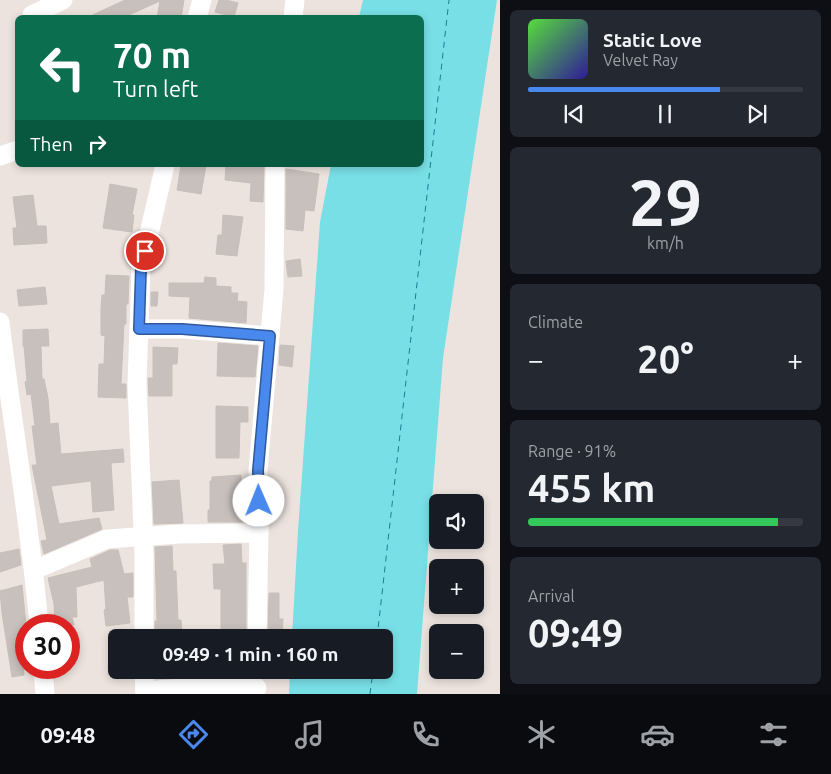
<!DOCTYPE html>
<html lang="en">
<head>
<meta charset="utf-8">
<style>
	:root { --surface:#171b24; --page:#242831; --text:#f1f3f6; --muted:#9ea1a6; --line:#363941; --accent:#4988ed }
	body { margin:0; font-family:Ubuntu,sans-serif; background:var(--page); color:var(--text); height:100vh; display:flex; flex-direction:column; font-size:19px; white-space:nowrap }
	* { box-sizing:border-box; margin:0 }
	p { font-size:16px; color:var(--muted) }
	.icon { flex:none; width:28px; height:28px; fill:none; stroke:currentColor; stroke-width:2; stroke-linecap:round; stroke-linejoin:round }
	.map { position:relative; flex:1; overflow:hidden }
	.side { display:flex; flex-direction:column; gap:10px; padding:10px; background:#0d0f14; width:331px }
	.side>* { flex:none }
	.top-card { position:absolute; left:15px; top:15px; width:409px; height:152px; border-radius:8px; box-shadow:0 2px 8px #0003; background:#0b6e4f; color:#fff; overflow:hidden }
	.buttons { position:absolute; left:429px; top:494px; display:grid; gap:10px }
	.buttons a { display:grid; place-items:center; width:55px; height:55px; border-radius:8px; background:var(--surface); box-shadow:0 2px 8px #0003; font-size:25px }
	.speed { position:absolute; left:15px; top:614px; display:flex; gap:10px; font-size:25px; font-weight:700; text-align:center }
	.speed>* { display:grid; place-content:center; width:65px; height:65px; border-radius:50%; background:var(--surface); box-shadow:0 2px 8px #0003; line-height:1 }
	.speed .limit { border:8px solid #d22; background:#fff; color:#111 }
	.pin { position:absolute; display:grid; place-items:center; width:42px; height:42px; color:#fff; margin:-21px; border:2px solid #fff; border-radius:50%; box-shadow:0 1px 5px #0007 }
	.me { position:absolute; width:55px; margin:-28px; rotate:359deg; stroke-linejoin:round; filter:drop-shadow(0 0 4px #0008) }
	.turn { display:flex; align-items:center; gap:18px; height:105px; padding:0 15px; font-size:22px }
	.turn .icon { width:65px; height:65px; stroke-width:2.5 }
	.turn b { display:block; font-size:35px; line-height:42px }
	.then { display:flex; align-items:center; height:48px; padding:0 15px; background:#0003; gap:10px; font-size:19px }
	.big { font-size:38px; font-weight:700; line-height:1.1 }
	.side .tile { flex:1; display:flex; flex-direction:column; justify-content:center; gap:8px; min-width:0; padding:0 18px; border-radius:8px; background:var(--page) }
	.side .dial { align-items:center; gap:0 }
	.dial b { font-size:65px; line-height:1 }
	.song { display:flex; align-items:center; gap:15px }
	.cover { width:60px; height:60px; border-radius:8px; background:linear-gradient(135deg,hsl(110 70% 55%),hsl(250 70% 35%)) }
	.played { height:5px; border-radius:2px; background:linear-gradient(90deg,var(--accent) 70%,var(--line) 70%) }
	.keys { display:flex; justify-content:space-around; direction:ltr }
	.heat { display:flex; justify-content:space-between; align-items:center; font-size:28px; direction:ltr }
	.charge { height:8px; border-radius:4px; background:linear-gradient(90deg,#34c759 91%,var(--line) 0) }
	.trip { position:absolute; left:108px; top:629px; width:285px; height:50px; border-radius:8px; background:var(--surface); box-shadow:0 2px 8px #0003; font-weight:700; line-height:50px; text-align:center }
	.dock { display:flex; height:80px; justify-content:space-around; align-items:center; background:#090b0e; color:var(--muted) }
	.dock .icon { width:35px; height:35px }
	.dock .current { color:var(--accent) }
	.dock b { font-size:22px; color:var(--text) }
	main { display:flex; flex:1; min-height:0 }
	.map>svg:first-child { display:block }
	.water { fill:#78dfe6 }
	.lines { fill:none; stroke-linecap:round; stroke-linejoin:round }
	.ferry { stroke:#178193; stroke-width:1; stroke-dasharray:6 5; stroke-linecap:butt }
	.building { fill:#c7c0bd; stroke:#c7bfb8 }
	.minor { stroke:#fff; stroke-width:19 }
	.route-casing { stroke:#2f589a; stroke-width:12 }
	.route { stroke:#4988ed; stroke-width:9 }
</style>
</head>
<body>
<main>
<div class="map">
<svg width="500" height="694" viewBox="0 0 500 694">
	<rect width="100%" height="100%" fill="#ece3de"/>
	<path class="water" d="M 363,0 L 497,0 L 443,358 L 417,694 L 289,694 L 290,670 L 384,670 L 384,638 L 292,637 L 298,531 L 320,222 L 331,165 L 421,165 L 421,18 L 359,17 Z"/>
	<g class="lines">
		<g class="ferry">
			<path d="M 377,638 L 449,0"/>
			<path d="M 370,694 L 373,670"/>
		</g>
	</g>
	<g class="building">
		<path d="M 125,0 L 184,0 L 181,18 L 157,18 L 160,1 L 122,18 L 86,18 Z"/>
		<path d="M 219,0 L 226,0 L 238,3 L 234,17 L 215,12 Z"/>
		<path d="M 181,165 L 206,165 L 201,194 L 177,190 Z"/>
		<path d="M 226,165 L 264,165 L 263,202 L 250,201 L 251,183 L 225,180 Z"/>
		<path d="M 286,169 L 319,174 L 314,211 L 305,210 L 303,231 L 286,229 Z"/>
		<path d="M 110,184 L 137,189 L 132,215 L 134,215 L 132,232 L 103,228 Z"/>
		<path d="M 33,195 L 37,226 L 46,226 L 47,243 L 14,245 L 13,228 L 17,228 L 13,197 Z"/>
		<path d="M 223,215 L 243,217 L 237,256 L 216,254 L 218,235 L 222,235 Z"/>
		<path d="M 300,259 L 302,276 L 288,277 L 286,261 Z"/>
		<path d="M 106,275 L 129,276 L 128,304 L 126,304 L 126,324 L 124,324 L 121,384 L 126,384 L 126,398 L 98,397 L 99,364 L 104,364 L 105,336 L 101,335 L 101,309 L 102,295 L 105,295 Z"/>
		<path d="M 205,277 L 216,278 L 216,286 L 231,287 L 231,293 L 238,293 L 237,301 L 247,302 L 246,323 L 189,318 L 190,297 L 169,296 L 169,283 L 204,283 Z"/>
		<path d="M 45,287 L 47,304 L 19,306 L 17,290 Z"/>
		<path d="M 151,292 L 158,292 L 157,306 L 151,306 Z"/>
		<path d="M 48,329 L 49,346 L 41,346 L 42,379 L 44,379 L 48,398 L 50,424 L 58,423 L 61,454 L 123,449 L 124,462 L 111,463 L 114,510 L 93,512 L 91,481 L 51,486 L 59,524 L 99,518 L 102,529 L 44,554 L 41,541 L 47,540 L 32,465 L 37,465 L 32,426 L 35,426 L 31,394 L 27,395 L 25,382 L 27,381 L 24,346 L 23,346 L 23,330 Z"/>
		<path d="M 218,343 L 258,346 L 255,377 L 217,376 Z"/>
		<path d="M 280,345 L 294,346 L 292,367 L 279,365 Z"/>
		<path d="M 153,347 L 178,348 L 177,364 L 172,364 L 172,396 L 149,396 L 148,378 L 153,378 Z"/>
		<path d="M 216,406 L 248,407 L 248,422 L 240,422 L 239,458 L 216,458 Z"/>
		<path d="M 241,475 L 241,482 L 246,482 L 244,522 L 208,522 L 208,510 L 210,510 L 210,481 L 212,481 L 212,477 Z"/>
		<path d="M 179,480 L 183,523 L 154,524 L 152,482 Z"/>
		<path d="M 241,544 L 242,563 L 246,563 L 246,634 L 221,634 L 221,589 L 214,589 L 213,564 L 225,564 L 223,545 Z"/>
		<path d="M 172,546 L 173,571 L 176,571 L 178,620 L 181,620 L 182,636 L 155,637 L 155,621 L 157,621 L 155,547 Z"/>
		<path d="M 19,549 L 21,565 L 0,572 L 0,553 Z"/>
		<path d="M 110,550 L 118,550 L 124,574 L 133,573 L 133,597 L 127,597 L 130,623 L 106,626 L 104,610 L 106,609 L 104,580 L 76,587 L 77,617 L 72,617 L 74,625 L 55,625 L 54,604 L 48,578 L 92,567 L 90,559 Z"/>
		<path d="M 22,585 L 26,625 L 25,625 L 26,655 L 22,656 L 24,675 L 12,677 L 2,613 L 0,591 Z"/>
		<path d="M 269,593 L 279,593 L 279,619 L 283,619 L 282,634 L 268,634 Z"/>
		<path d="M 185,670 L 216,670 L 216,675 L 185,677 Z"/>
	</g>
	<g class="lines">
		<g class="minor">
			<path d="M 32,18 L 32,15 L 63,0"/>
			<path d="M 197,18 L 202,0"/>
			<path d="M 293,18 L 295,0"/>
			<path d="M 0,156 L 18,150"/>
			<path d="M 0,322 C 12,423 30,523 39,625"/>
			<path d="M 139,329 L 182,329 L 270,336"/>
			<path d="M 34,570 L 107,539 L 179,534 L 259,533"/>
			<path d="M 144,638 L 144,555 L 137,384 L 141,268 L 165,165"/>
			<path d="M 257,638 L 259,533 L 258,470 L 274,289 L 275,165"/>
			<path d="M 43,668 L 45,694"/>
			<path d="M 144,670 L 145,694"/>
			<path d="M 145,691 L 209,686 L 257,688"/>
		</g>
	</g>
	<g class="lines">
		<defs>
			<path id="route" d="M 145,251 L 141,268 L 139,329 L 182,329 L 270,336 L 258,470 L 259,501"/>
		</defs>
		<use href="#route" class="route-casing"/>
		<use href="#route" class="route"/>
	</g>
</svg>
<div class="buttons">
<a><svg class="icon" aria-label="sound" viewBox="0 0 24 24"><path d="M4 9h4l5-4v14l-5-4H4zM17 9q2 3 0 6"/></svg></a>
<a>+</a>
<a>−</a>
</div>
<div class="speed"><div class="limit">30</div></div>
<div class="pin" style="left:145px;top:251px;background:#d93025"><svg class="icon" aria-label="arrive" viewBox="0 0 24 24"><path d="M6 21V4h12l-3 4 3 4H6"/></svg></div>
<svg class="me" style="left:259px;top:501px" viewBox="-20 -20 40 40"><circle r="19" fill="#fff"/><path d="M0-13L10 11 0 6-10 11z" fill="#4988ed"/></svg>
<div class="trip">09:49 · 1 min · 160 m</div>
<div class="top-card">
<div class="turn"><svg class="icon" aria-label="left" viewBox="0 0 24 24"><path d="M17 20v-9H6M10 6l-5 5 5 5"/></svg><div><b>70 m</b>Turn left</div></div>
<div class="then">Then<svg class="icon" aria-label="right" viewBox="0 0 24 24"><path d="M7 20v-9h11M14 6l5 5-5 5"/></svg></div>
</div>
</div>
<section class="side">
<div class="tile">
<div class="song"><i class="cover"></i><div><b>Static Love</b><p>Velvet Ray</p></div></div>
<div class="played"></div>
<div class="keys"><svg class="icon" aria-label="previous" viewBox="0 0 24 24"><path d="M18 5L8 12l10 7zM5 5v14"/></svg><svg class="icon" aria-label="pause" viewBox="0 0 24 24"><path d="M8 5v14M16 5v14"/></svg><svg class="icon" aria-label="next" viewBox="0 0 24 24"><path d="M6 5l10 7-10 7zM19 5v14"/></svg></div>
</div>
<div class="tile dial"><b>29</b><p>km/h</p></div>
<div class="tile"><p>Climate</p>
<div class="heat"><a>−</a><b class="big">20°</b><a>+</a></div>
</div>
<div class="tile"><p>Range · 91%</p><b class="big">455 km</b><div class="charge"></div></div>
<div class="tile"><p>Arrival</p><b class="big">09:49</b></div>
</section>
</main>
<nav class="dock">
<b>09:48</b>
<svg class="icon current" aria-label="directions" viewBox="0 0 24 24"><path d="M12 3l9 9-9 9-9-9zM9 14v-3h6M13 9l2 2-2 2"/></svg>
<svg class="icon" aria-label="music" viewBox="0 0 24 24"><path d="M9 18V5l10-2v13"/><circle cx="6" cy="18" r="3"/><circle cx="16" cy="16" r="3"/></svg>
<svg class="icon" aria-label="phone" viewBox="0 0 24 24"><path d="M5 4h4l2 5-3 2q2 4 5 5l2-3 5 2v4C11 20 4 13 5 4z"/></svg>
<svg class="icon" aria-label="climate" viewBox="0 0 24 24"><path d="M12 3v18M4 7l16 10M4 17L20 7"/></svg>
<svg class="icon" aria-label="car" viewBox="0 0 24 24"><path d="M5 17H2v-5l4-1 3-4h7l3 4 3 1v5h-3M9 17h6M6 11h13"/><circle cx="7" cy="17" r="2"/><circle cx="17" cy="17" r="2"/></svg>
<svg class="icon" aria-label="filters" viewBox="0 0 24 24"><path d="M4 7h16M4 17h16"/><circle cx="9" cy="7" r="2"/><circle cx="15" cy="17" r="2"/></svg>
</nav>
</body>
</html>
